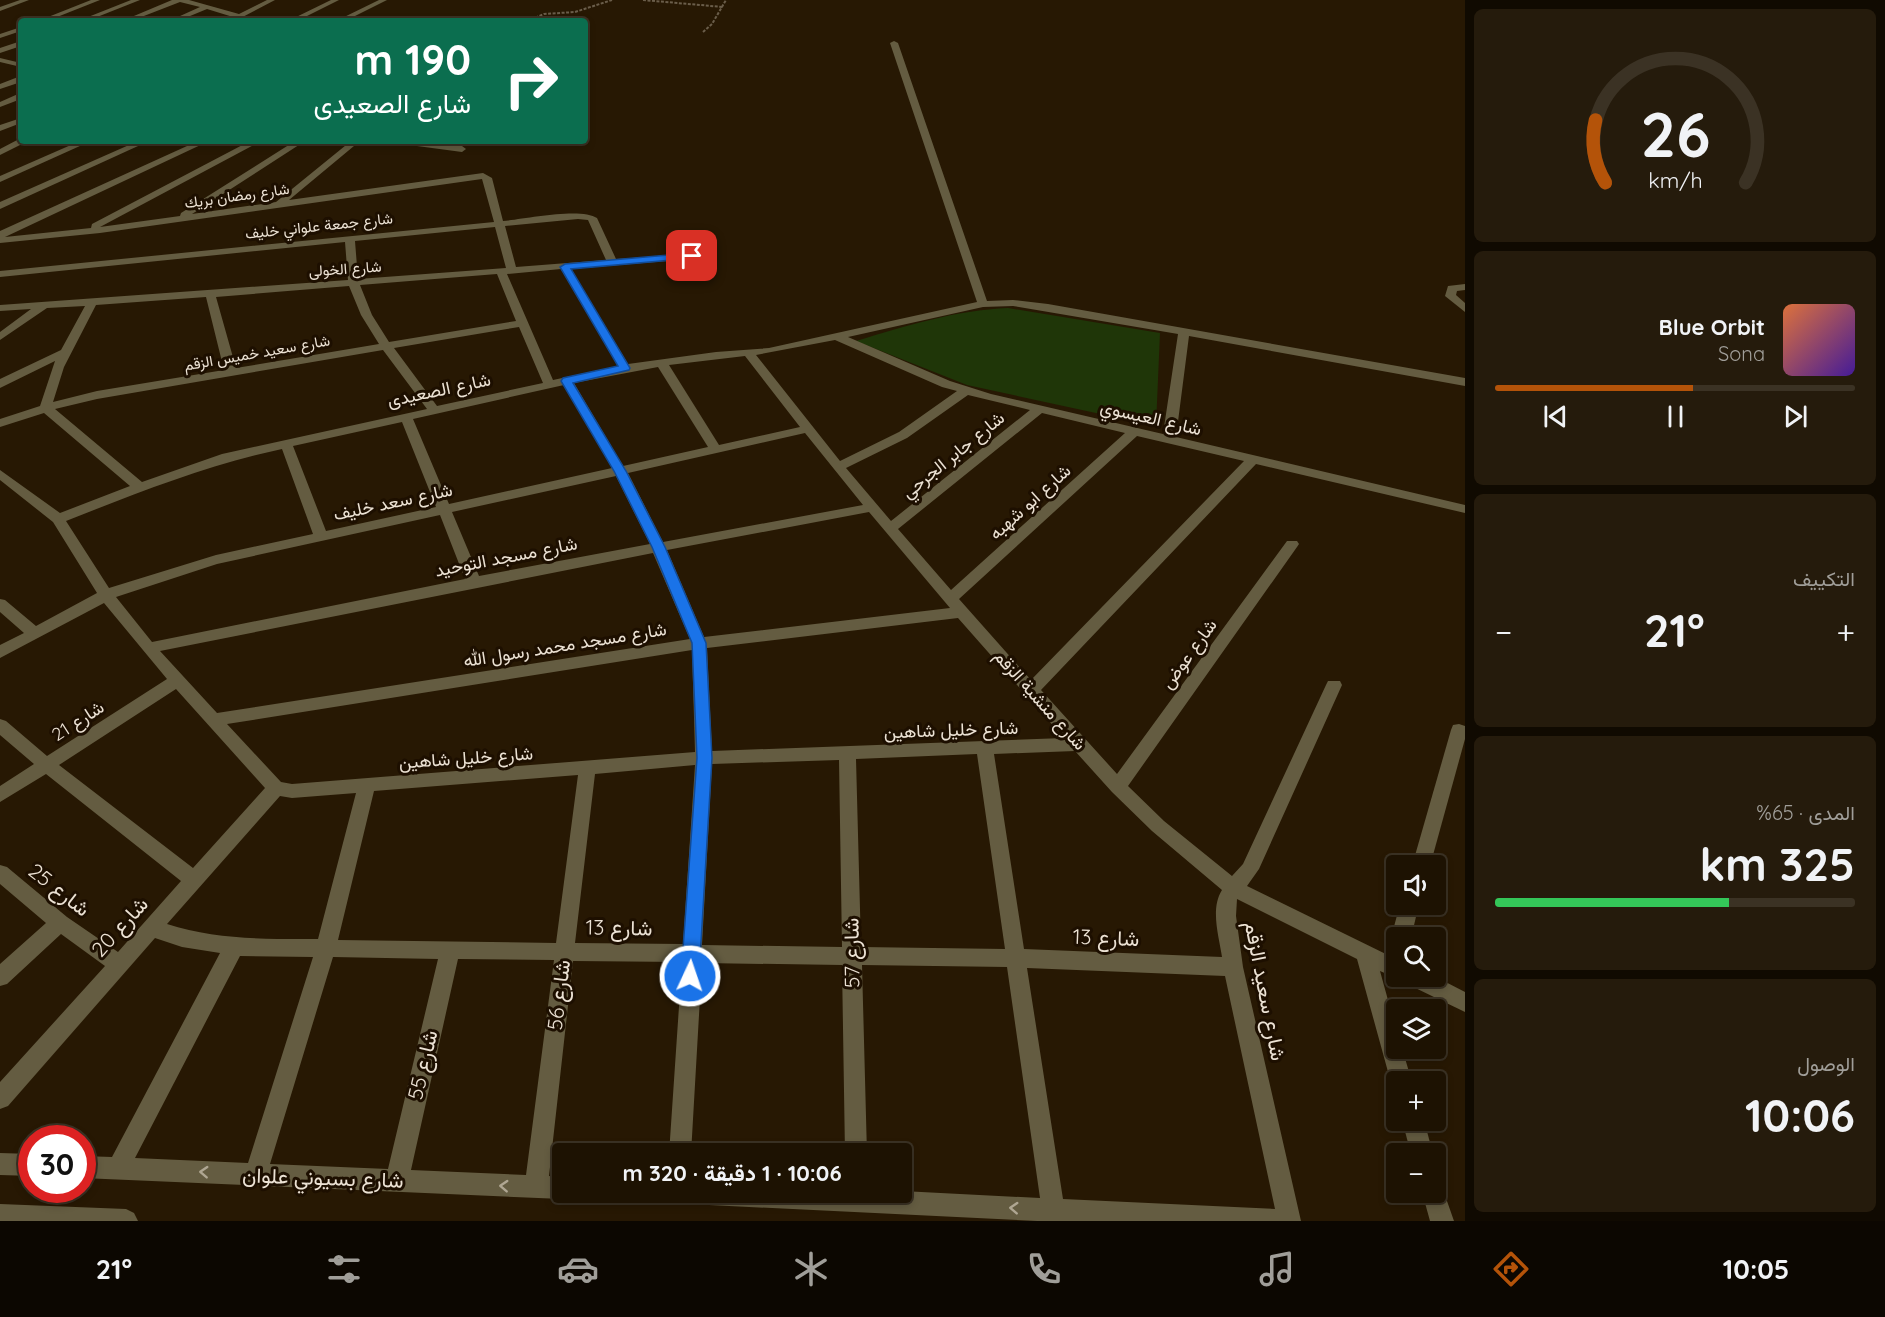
<!DOCTYPE html>
<html lang="ar">
<head>
<meta charset="utf-8">
<style>
	:root { --surface:#1d1202; --page:#251b0c; --text:#f1f3f6; --muted:#a09e99; --line:#3b3224; --accent:#b45309 }
	body { margin:0; font-family:Quicksand,Vazirmatn,sans-serif; background:var(--page); color:var(--text); direction:rtl; height:100vh; display:flex; flex-direction:column; font-size:22px; white-space:nowrap }
	* { box-sizing:border-box; margin:0 }
	p { font-size:20px; color:var(--muted) }
	.icon { flex:none; width:33px; height:33px; fill:none; stroke:currentColor; stroke-width:2; stroke-linecap:round; stroke-linejoin:round }
	.map { position:relative; flex:1; overflow:hidden; direction:ltr }
	.side { display:flex; flex-direction:column; gap:9px; padding:9px; background:#100a01; width:420px }
	.side>* { flex:none }
	.hud { position:absolute; left:18px; top:18px; width:570px; height:126px; border-radius:6px; box-shadow:0 3px 9px #0003,0 0 0 2px var(--line); direction:rtl; background:#0b6e4f; color:#fff; overflow:hidden }
	.tools { position:absolute; left:1386px; top:855px; display:grid; gap:12px }
	.tools a { display:grid; place-items:center; width:60px; height:60px; border-radius:6px; background:var(--surface); box-shadow:0 3px 9px #0003,0 0 0 2px var(--line); font-size:30px }
	.speed { position:absolute; left:18px; top:1125px; display:flex; gap:12px; font-size:30px; font-weight:700; text-align:center }
	.speed>* { display:grid; place-content:center; width:78px; height:78px; border-radius:50%; background:var(--surface); box-shadow:0 3px 9px #0003,0 0 0 2px var(--line); line-height:1 }
	.speed .limit { border:9px solid #d22; background:#fff; color:#111 }
	.pin { position:absolute; display:grid; place-items:center; width:51px; height:51px; color:#fff; margin:-26px; border-radius:12px; box-shadow:0 3px 9px #0006 }
	.me { position:absolute; width:66px; margin:-33px; rotate:3deg; stroke-linejoin:round; filter:drop-shadow(0 0 4px #0008) }
	.turn { display:flex; align-items:center; gap:21px; height:126px; padding:0 18px; font-size:27px }
	.turn .icon { width:78px; height:78px; stroke-width:2.5 }
	.turn b { display:block; font-size:42px; line-height:51px }
	.big { font-size:45px; font-weight:700; line-height:1.1 }
	.side .widget { flex:1; display:flex; flex-direction:column; justify-content:center; gap:9px; min-width:0; padding:0 21px; border-radius:9px; background:var(--page) }
	.side .dial { align-items:center; gap:0 }
	.dial svg { height:156px; overflow:visible; fill:none; stroke:var(--line); stroke-width:7; stroke-linecap:round; text-anchor:middle }
	.dial text { fill:var(--text); stroke:none }
	.song { display:flex; align-items:center; gap:18px }
	.cover { width:72px; height:72px; border-radius:9px; background:linear-gradient(135deg,hsl(20 70% 55%),hsl(260 70% 35%)) }
	.played { height:6px; border-radius:3px; background:linear-gradient(90deg,var(--accent) 55%,var(--line) 55%) }
	.keys { display:flex; justify-content:space-around; direction:ltr }
	.heat { display:flex; justify-content:space-between; align-items:center; font-size:33px; direction:ltr }
	.charge { height:9px; border-radius:4px; background:linear-gradient(90deg,#34c759 65%,var(--line) 0) }
	.trip { position:absolute; left:552px; top:1143px; width:360px; height:60px; border-radius:6px; background:var(--surface); box-shadow:0 3px 9px #0003,0 0 0 2px var(--line); font-weight:700; line-height:60px; text-align:center; direction:rtl }
	.dock { display:flex; height:96px; justify-content:space-around; align-items:center; background:#0c0701; color:var(--muted) }
	.dock .icon { width:42px; height:42px }
	.dock .selected { color:var(--accent) }
	.dock b { font-size:27px; color:var(--text) }
	main { display:flex; flex:1; min-height:0 }
	.map>svg:first-child { display:block }
	.green { fill:#1f3608 }
	.lines { fill:none; stroke-linecap:round; stroke-linejoin:round }
	.path { stroke:#6a5d4a; stroke-width:2; stroke-dasharray:3 1.5; stroke-linecap:butt }
	.minor { fill:#645c41; fill-rule:evenodd }
	.oneway { stroke:#afa692 }
	.route { fill:#1a73e8; stroke:#114b97; stroke-width:1.5 }
	.labels { text-anchor:middle; stroke-width:6; stroke-linejoin:round; paint-order:stroke }
	.far-street-label { font-size:15px; fill:#ece2d4; stroke:#1d0f00 }
	.street-label { font-size:18px; fill:#ece2d4; stroke:#1d0f00 }
	.near-street-label { font-size:21px; fill:#ece2d4; stroke:#1d0f00 }
</style>
</head>
<body>
<main>
<section class="side">
<div class="widget dial"><svg viewBox="0 0 100 80">
<path d="M14 69A42 42 0 1 1 86 69"/>
<path d="M14 69A42 42 0 0 1 9 37" stroke="#b45309"/>
<text x="50" y="56" font-size="32" font-weight="700">26</text>
<text x="50" y="72" font-size="11">km/h</text>
</svg></div>
<div class="widget">
<div class="song"><i class="cover"></i><div><b>Blue Orbit</b><p>Sona</p></div></div>
<div class="played"></div>
<div class="keys"><svg class="icon" aria-label="previous" viewBox="0 0 24 24"><path d="M18 5L8 12l10 7zM5 5v14"/></svg><svg class="icon" aria-label="pause" viewBox="0 0 24 24"><path d="M8 5v14M16 5v14"/></svg><svg class="icon" aria-label="next" viewBox="0 0 24 24"><path d="M6 5l10 7-10 7zM19 5v14"/></svg></div>
</div>
<div class="widget"><p>التكييف</p>
<div class="heat"><a>−</a><b class="big">21°</b><a>+</a></div>
</div>
<div class="widget"><p>المدى · 65%</p><b class="big">325 km</b><div class="charge"></div></div>
<div class="widget"><p>الوصول</p><b class="big">10:06</b></div>
</section>
<div class="map">
<svg width="1465" height="1221" viewBox="0 0 1465 1221">
	<rect width="100%" height="100%" fill="#271803"/>
	<path class="green" d="M 1008,308 L 1160,333 L 1156,426 L 967,385 L 856,341 C 906,326 956,310 1008,308 Z"/>
	<g class="lines">
		<g class="path">
			<path d="M 643,0 L 723,7"/>
			<path d="M 527,21 L 544,14 L 575,12 L 612,0"/>
			<path d="M 703,32 L 712,24 L 726,0"/>
		</g>
		<g class="minor">
			<path d="M 20,0 L 29,0 L 0,11 L 0,7 Z"/>
			<path d="M 91,0 L 100,0 L 47,21 L 38,21 Z"/>
			<path d="M 131,0 L 140,0 L 87,21 L 78,21 Z"/>
			<path d="M 172,0 L 189,0 L 239,14 L 267,0 L 275,0 L 235,21 L 229,20 L 233,17 L 207,9 L 178,21 L 169,21 L 200,7 L 180,2 L 131,21 L 122,21 Z"/>
			<path d="M 331,0 L 339,0 L 297,21 L 288,21 Z"/>
			<path d="M 379,0 L 387,0 L 345,21 L 336,21 Z"/>
			<path d="M 21,27 L 21,31 L 0,38 L 0,34 Z"/>
			<path d="M 21,41 L 21,46 L 0,53 L 0,48 Z"/>
			<path d="M 894,41 L 898,43 L 987,301 L 1013,300 L 1048,304 L 1465,378 L 1465,386 L 1189,336 L 1176,437 L 1465,505 L 1465,513 L 1256,464 L 1041,690 L 1117,774 L 1287,541 L 1297,541 L 1299,544 L 1297,547 L 1128,786 L 1164,821 L 1232,876 L 1243,864 L 1326,685 L 1328,681 L 1340,681 L 1342,685 L 1259,869 L 1247,886 L 1396,959 L 1396,976 L 1400,976 L 1396,978 L 1380,971 L 1396,1029 L 1396,1048 L 1402,1048 L 1412,1082 L 1396,1082 L 1396,1091 L 1393,1090 L 1357,959 L 1237,899 L 1236,916 L 1243,967 L 1301,1221 L 1037,1221 L 669,1203 L 661,1200 L 658,1192 L 902,1191 L 1040,1198 L 1007,967 L 862,965 L 867,1154 L 845,1154 L 842,965 L 702,963 L 691,1154 L 669,1154 L 682,962 L 573,961 L 549,1176 L 562,1177 L 562,1192 L 572,1192 L 570,1196 L 562,1199 L 82,1178 L 82,1156 L 112,1157 L 220,953 L 182,947 L 155,938 L 8,1106 L 0,1109 L 0,1082 L 105,966 L 61,934 L 7,984 L 0,986 L 0,964 L 46,923 L 0,884 L 0,865 L 7,867 L 67,917 L 118,952 L 181,881 L 46,774 L 0,802 L 0,786 L 34,764 L 0,735 L 0,719 L 6,721 L 47,756 L 167,679 L 104,603 L 0,658 L 0,645 L 24,633 L 0,612 L 0,599 L 5,600 L 36,626 L 97,593 L 53,522 L 0,480 L 0,470 L 60,513 L 130,486 L 44,413 L 0,427 L 0,419 L 40,406 L 55,361 L 0,388 L 0,379 L 61,350 L 85,306 L 47,308 L 0,340 L 0,332 L 31,309 L 0,311 L 0,305 L 348,280 L 345,242 L 0,277 L 0,271 L 494,222 L 482,179 L 100,233 L 0,243 L 0,231 L 198,141 L 209,141 L 5,237 L 91,228 L 92,224 L 250,141 L 261,141 L 100,227 L 180,216 L 181,213 L 295,141 L 305,141 L 192,214 L 276,202 L 351,141 L 360,141 L 289,200 L 483,173 L 492,178 L 503,221 C 524,219 581,207 597,218 L 616,259 L 696,254 L 697,256 L 692,259 L 571,269 L 628,364 L 716,352 L 769,348 L 977,302 L 890,43 ZM 578,219 L 588,220 L 606,260 L 516,267 L 505,226 ZM 495,227 L 506,268 L 358,279 L 355,241 ZM 561,269 L 618,366 L 553,380 L 507,274 ZM 497,274 L 516,321 L 389,342 L 372,315 L 360,285 ZM 349,286 L 361,315 L 379,344 L 236,368 L 216,297 ZM 206,297 L 224,370 L 97,391 L 53,402 L 64,367 L 96,305 ZM 1013,306 L 1178,334 L 1163,434 L 991,394 L 950,381 L 848,337 L 983,307 ZM 519,327 L 543,383 L 437,406 L 394,348 ZM 835,340 L 942,387 L 957,391 L 899,432 L 840,461 L 756,355 ZM 383,350 L 427,409 L 222,454 L 142,482 L 55,409 L 97,399 ZM 745,356 L 800,427 L 719,445 L 669,365 ZM 658,367 L 708,447 L 623,466 L 574,383 ZM 564,385 L 612,468 L 449,504 L 413,419 ZM 968,395 L 1030,410 L 891,521 L 846,468 L 907,438 ZM 1042,413 L 1125,433 L 951,590 L 898,529 ZM 402,422 L 436,507 L 326,531 L 293,446 ZM 805,433 L 863,505 L 663,542 L 628,473 ZM 1137,436 L 1244,461 L 1031,680 L 959,599 ZM 282,449 L 313,534 L 216,555 L 109,588 L 66,521 C 137,493 207,465 282,449 ZM 616,476 L 650,544 L 479,576 L 452,512 ZM 869,512 L 950,608 L 704,637 L 667,550 ZM 440,515 L 465,579 L 152,642 L 116,597 L 217,564 ZM 653,553 L 690,639 L 217,713 L 160,651 ZM 958,618 L 1064,738 L 712,751 L 707,648 ZM 692,650 L 695,752 L 292,784 L 281,782 L 227,724 ZM 176,689 L 265,788 L 193,868 L 59,765 ZM 1075,751 L 1112,792 L 1152,831 L 1222,890 C 1210,909 1219,936 1222,957 L 1024,949 L 994,754 ZM 977,754 L 1005,949 L 861,947 L 856,759 ZM 839,760 L 842,947 L 702,945 L 712,764 ZM 695,765 L 683,944 L 575,943 L 595,774 ZM 578,775 L 556,943 L 338,940 L 374,791 ZM 356,793 L 318,939 C 267,939 216,940 167,924 L 280,796 L 292,798 ZM 240,956 L 313,957 L 248,1163 L 135,1158 ZM 333,957 L 438,959 L 388,1169 L 270,1164 ZM 458,959 L 554,960 L 526,1175 L 411,1170 ZM 1027,968 L 1225,976 L 1275,1209 L 1063,1199 Z"/>
			<path d="M 0,58 L 21,63 L 21,67 L 0,62 Z"/>
			<path d="M 18,77 L 21,77 L 21,82 L 0,89 L 0,84 Z"/>
			<path d="M 18,94 L 21,94 L 21,99 L 0,107 L 0,102 Z"/>
			<path d="M 21,118 L 21,123 L 0,131 L 0,125 Z"/>
			<path d="M 21,138 L 21,141 L 25,141 L 24,143 L 0,155 L 0,149 Z"/>
			<path d="M 80,141 L 91,141 L 0,182 L 0,176 Z"/>
			<path d="M 138,141 L 149,141 L 0,209 L 0,202 Z"/>
			<path d="M 398,141 L 421,141 L 462,146 L 466,149 L 462,152 L 402,144 Z"/>
			<path d="M 1465,284 L 1465,290 L 1457,291 L 1456,295 L 1465,303 L 1465,312 L 1445,296 L 1448,286 Z"/>
			<path d="M 1459,724 L 1465,726 L 1465,739 L 1430,866 L 1412,866 L 1451,730 L 1453,725 Z"/>
			<path d="M 1400,904 L 1419,904 L 1411,938 L 1396,938 L 1396,945 L 1391,938 Z"/>
			<path d="M 1402,976 L 1434,976 L 1465,992 L 1465,1012 L 1405,983 Z"/>
			<path d="M 1402,1120 L 1424,1120 L 1433,1154 L 1411,1154 Z"/>
			<path d="M 0,1153 L 32,1154 L 32,1176 L 0,1175 Z"/>
			<path d="M 1436,1182 L 1441,1184 L 1454,1221 L 1430,1221 L 1422,1192 L 1436,1192 Z"/>
			<path d="M 0,1204 L 126,1209 L 134,1213 L 138,1221 L 0,1221 Z"/>
		</g>
	</g>
	<defs><path id="oneway-chevron" d="M-2-3.5L2.5 0L-2 3.5" fill="none" stroke-width="1.6" stroke-linecap="round" stroke-linejoin="round" transform="scale(1.5)"/></defs>
	<g class="oneway">
		<use href="#oneway-chevron" transform="translate(204 1172) rotate(-177)"/>
		<use href="#oneway-chevron" transform="translate(504 1186) rotate(-177)"/>
		<use href="#oneway-chevron" transform="translate(1014 1208) rotate(-177)"/>
	</g>
	<path class="route" d="M 692,253 L 696,256 L 695,258 L 571,269 L 630,368 L 629,370 L 573,383 L 626,471 L 665,547 L 706,643 L 712,758 L 699,976 L 696,982 L 690,984 L 683,982 L 681,976 L 697,758 L 692,643 L 652,547 L 614,471 L 561,381 L 563,378 L 618,366 L 560,267 L 565,264 Z"/>
	<g class="labels">
		<g class="far-street-label">
			<text transform="translate(237 196) rotate(-8)" y="5">شارع رمضان بريك</text>
			<text transform="translate(319 226) rotate(-6)" y="5">شارع جمعة علواني خليف</text>
			<text transform="translate(345 269) rotate(-4)" y="5">شارع الخولى</text>
			<text transform="translate(257 353) rotate(-10)" y="5">شارع سعيد خميس الزقم</text>
		</g>
		<g class="street-label">
			<text transform="translate(439 390) rotate(-12)" y="6">شارع الصعيدى</text>
			<text transform="translate(1151 418) rotate(13)" y="6">شارع العيسوي</text>
			<text transform="translate(953 455) rotate(-39)" y="6">شارع جابر الجرحي</text>
			<text transform="translate(393 502) rotate(-12)" y="6">شارع سعد خليف</text>
			<text transform="translate(1030 502) rotate(-42)" y="6">شارع ابو شهبه</text>
			<text transform="translate(506 557) rotate(-11)" y="6">شارع مسجد التوحيد</text>
			<text transform="translate(565 645) rotate(-9)" y="6">شارع مسجد محمد رسول الله</text>
			<text transform="translate(1189 654) rotate(-54)" y="6">شارع عوض</text>
			<text transform="translate(1040 700) rotate(48)" y="6">شارع منشية الزقم</text>
			<text transform="translate(78 721) rotate(-33)" y="6">شارع 21</text>
			<text transform="translate(951 730) rotate(-2)" y="6">شارع خليل شاهين</text>
			<text transform="translate(466 758) rotate(-4)" y="6">شارع خليل شاهين</text>
		</g>
		<g class="near-street-label">
			<text transform="translate(59 890) rotate(38)" y="7">شارع 25</text>
			<text transform="translate(120 927) rotate(-48)" y="7">شارع 20</text>
			<text transform="translate(619 928) rotate(1)" y="7">شارع 13</text>
			<text transform="translate(1106 938) rotate(2)" y="7">شارع 13</text>
			<text transform="translate(852 953) rotate(-91)" y="7">شارع 57</text>
			<text transform="translate(1265 991) rotate(79)" y="7">شارع سعيد الزقم</text>
			<text transform="translate(559 995) rotate(-83)" y="7">شارع 56</text>
			<text transform="translate(423 1065) rotate(-77)" y="7">شارع 55</text>
			<text transform="translate(323 1178) rotate(2)" y="7">شارع بسيوني علوان</text>
		</g>
	</g>
</svg>
<div class="tools">
<a><svg class="icon" aria-label="sound" viewBox="0 0 24 24"><path d="M4 9h4l5-4v14l-5-4H4zM17 9q2 3 0 6"/></svg></a>
<a><svg class="icon" aria-label="search" viewBox="0 0 24 24"><circle cx="10" cy="10" r="6"/><path d="M15 15l6 6"/></svg></a>
<a><svg class="icon" aria-label="layers" viewBox="0 0 24 24"><path d="M12 4l9 5-9 5-9-5zM3 14l9 5 9-5"/></svg></a>
<a>+</a>
<a>−</a>
</div>
<div class="speed"><div class="limit">30</div></div>
<div class="pin" style="left:692px;top:256px;background:#d93025"><svg class="icon" aria-label="arrive" viewBox="0 0 24 24"><path d="M6 21V4h12l-3 4 3 4H6"/></svg></div>
<svg class="me" style="left:690px;top:976px" viewBox="-20 -20 40 40"><circle r="17" fill="#1a73e8" stroke="#fff" stroke-width="3"/><path d="M0-11L8 9 0 5-8 9z" fill="#fff"/></svg>
<div class="trip">10:06 · 1 دقيقة · 320 m</div>
<div class="hud">
<div class="turn"><svg class="icon" aria-label="right" viewBox="0 0 24 24"><path d="M7 20v-9h11M14 6l5 5-5 5"/></svg><div><b>190 m</b>شارع الصعيدى</div></div>
</div>
</div>
</main>
<nav class="dock">
<b>10:05</b>
<svg class="icon selected" aria-label="directions" viewBox="0 0 24 24"><path d="M12 3l9 9-9 9-9-9zM9 14v-3h6M13 9l2 2-2 2"/></svg>
<svg class="icon" aria-label="music" viewBox="0 0 24 24"><path d="M9 18V5l10-2v13"/><circle cx="6" cy="18" r="3"/><circle cx="16" cy="16" r="3"/></svg>
<svg class="icon" aria-label="phone" viewBox="0 0 24 24"><path d="M5 4h4l2 5-3 2q2 4 5 5l2-3 5 2v4C11 20 4 13 5 4z"/></svg>
<svg class="icon" aria-label="climate" viewBox="0 0 24 24"><path d="M12 3v18M4 7l16 10M4 17L20 7"/></svg>
<svg class="icon" aria-label="car" viewBox="0 0 24 24"><path d="M5 17H2v-5l4-1 3-4h7l3 4 3 1v5h-3M9 17h6M6 11h13"/><circle cx="7" cy="17" r="2"/><circle cx="17" cy="17" r="2"/></svg>
<svg class="icon" aria-label="filters" viewBox="0 0 24 24"><path d="M4 7h16M4 17h16"/><circle cx="9" cy="7" r="2"/><circle cx="15" cy="17" r="2"/></svg>
<b>21°</b>
</nav>
</body>
</html>
